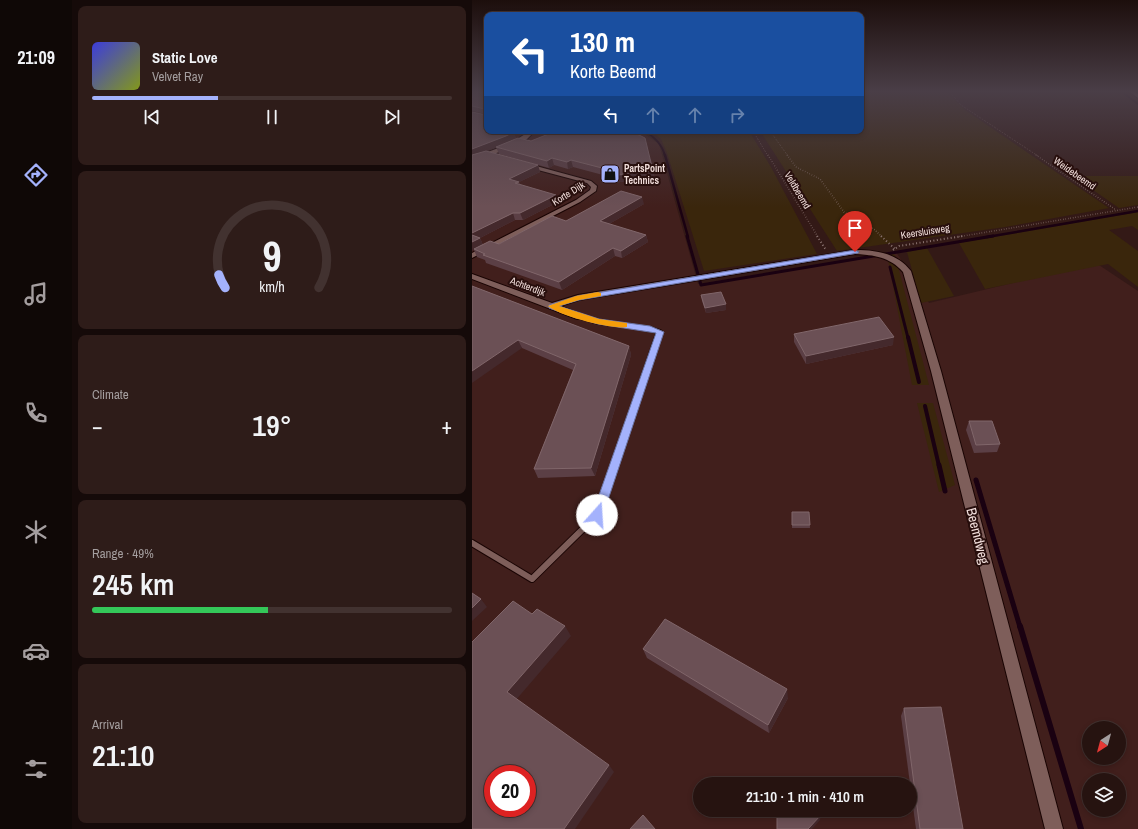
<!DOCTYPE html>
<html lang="en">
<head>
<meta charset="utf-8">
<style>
	:root { --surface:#261310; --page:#2e1c19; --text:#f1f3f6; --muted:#a49e9f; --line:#423230; --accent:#a4b2fc }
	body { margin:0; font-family:"Archivo Narrow",sans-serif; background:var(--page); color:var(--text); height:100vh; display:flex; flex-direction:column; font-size:15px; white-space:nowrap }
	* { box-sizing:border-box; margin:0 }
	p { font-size:13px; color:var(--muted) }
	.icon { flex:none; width:22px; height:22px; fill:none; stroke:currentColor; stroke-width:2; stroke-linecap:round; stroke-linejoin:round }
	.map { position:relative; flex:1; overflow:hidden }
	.drawer { display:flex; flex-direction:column; gap:6px; padding:6px; background:#150a09; width:400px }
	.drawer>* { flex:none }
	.hud { position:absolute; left:12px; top:12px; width:380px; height:122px; border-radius:8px; box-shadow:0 2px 6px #0003,0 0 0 1px var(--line); background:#1a4fa0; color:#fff; overflow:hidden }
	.needle { width:26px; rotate:216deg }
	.controls { position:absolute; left:610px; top:721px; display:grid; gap:8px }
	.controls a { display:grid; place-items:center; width:44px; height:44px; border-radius:50%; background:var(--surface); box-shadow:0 2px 6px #0003,0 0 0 1px var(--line); font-size:20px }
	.speed { position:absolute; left:12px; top:765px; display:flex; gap:8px; font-size:20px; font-weight:700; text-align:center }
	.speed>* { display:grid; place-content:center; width:52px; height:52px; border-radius:50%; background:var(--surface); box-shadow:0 2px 6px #0003,0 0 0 1px var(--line); line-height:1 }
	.speed .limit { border:6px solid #d22; background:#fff; color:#111 }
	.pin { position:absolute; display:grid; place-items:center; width:34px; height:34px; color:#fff; margin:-41px -17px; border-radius:50% 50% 50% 0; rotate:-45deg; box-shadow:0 0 4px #0007 }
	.pin .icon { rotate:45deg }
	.me { position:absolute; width:44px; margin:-22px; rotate:19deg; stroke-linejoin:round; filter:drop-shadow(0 0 3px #0008) }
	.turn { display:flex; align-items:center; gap:14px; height:84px; padding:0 20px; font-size:18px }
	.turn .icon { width:52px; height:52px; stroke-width:2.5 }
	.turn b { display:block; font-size:28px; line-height:34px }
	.lanes { display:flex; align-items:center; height:38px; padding:0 20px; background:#0003; justify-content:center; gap:20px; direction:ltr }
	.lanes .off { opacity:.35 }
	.big { font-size:30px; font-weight:600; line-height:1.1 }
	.drawer .widget { flex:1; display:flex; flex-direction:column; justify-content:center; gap:6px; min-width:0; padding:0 14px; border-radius:8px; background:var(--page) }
	.drawer .dial { align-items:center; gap:0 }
	.dial svg { height:104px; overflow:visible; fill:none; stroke:var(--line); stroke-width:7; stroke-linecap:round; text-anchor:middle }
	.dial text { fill:var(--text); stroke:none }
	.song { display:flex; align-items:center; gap:12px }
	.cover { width:48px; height:48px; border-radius:6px; background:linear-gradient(135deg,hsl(240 70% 55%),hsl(70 70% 35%)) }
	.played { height:4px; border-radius:2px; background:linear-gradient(90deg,var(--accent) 35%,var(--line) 35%) }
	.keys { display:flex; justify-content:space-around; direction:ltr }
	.heat { display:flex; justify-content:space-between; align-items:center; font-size:22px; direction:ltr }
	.charge { height:6px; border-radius:3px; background:linear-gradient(90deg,#34c759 49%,var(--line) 0) }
	.trip { position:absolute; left:221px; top:777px; width:224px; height:40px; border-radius:20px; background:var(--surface); box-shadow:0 2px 6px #0003,0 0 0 1px var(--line); font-weight:600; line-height:40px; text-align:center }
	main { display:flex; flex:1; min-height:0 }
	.tabs { display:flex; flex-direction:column; width:72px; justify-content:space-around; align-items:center; background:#0f0806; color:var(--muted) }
	.tabs .icon { width:28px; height:28px }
	.tabs .selected { color:var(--accent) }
	.tabs b { font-size:18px; color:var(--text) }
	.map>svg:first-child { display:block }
	.built { fill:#411f1c; fill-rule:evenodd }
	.green { fill:#3a260c }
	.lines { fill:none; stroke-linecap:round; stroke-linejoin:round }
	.stream-far5 { stroke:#1a0111; stroke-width:2 }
	.stream-far4 { stroke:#1a0111; stroke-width:2.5 }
	.stream-far3 { stroke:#1a0111; stroke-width:3 }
	.stream-far2 { stroke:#1a0111; stroke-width:4 }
	.stream-far1 { stroke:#1a0111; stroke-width:5 }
	.stream { stroke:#1a0111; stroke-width:6 }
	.service-far2-casing { stroke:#190403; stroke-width:5.5 }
	.service-far1-casing { stroke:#190403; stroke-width:8 }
	.service-casing { stroke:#190403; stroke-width:8 }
	.minor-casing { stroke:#190403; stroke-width:2 }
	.path-far2 { stroke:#8b7471; stroke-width:1; stroke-dasharray:0.5 1.5; stroke-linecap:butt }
	.path-far1 { stroke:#8b7471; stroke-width:1.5; stroke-dasharray:0.5 2; stroke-linecap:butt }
	.path { stroke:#8b7471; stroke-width:2; stroke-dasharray:1 2.5; stroke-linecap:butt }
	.service-far2 { stroke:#7e5e5a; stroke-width:4 }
	.service-far1 { stroke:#7e5e5a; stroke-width:5.5 }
	.service { stroke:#7e5e5a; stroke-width:6 }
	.minor { fill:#7e5e5a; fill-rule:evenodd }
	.wall { fill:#5b3f45 }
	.shaded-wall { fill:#44292c }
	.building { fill:#6b5055; stroke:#80666a; fill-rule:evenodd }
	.route { fill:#a4b2fc; stroke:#6b74a4 }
	.slow { fill:#f59e0b }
	.labels { text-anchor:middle; stroke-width:4; stroke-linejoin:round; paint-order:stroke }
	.far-poi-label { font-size:10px; font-weight:bold; fill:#f1dedb; stroke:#280f0d; text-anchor:start }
	.far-street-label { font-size:10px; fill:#f1dedb; stroke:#280f0d }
	.near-street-label { font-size:14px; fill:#f1dedb; stroke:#280f0d }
</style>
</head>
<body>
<main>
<nav class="tabs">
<b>21:09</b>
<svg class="icon selected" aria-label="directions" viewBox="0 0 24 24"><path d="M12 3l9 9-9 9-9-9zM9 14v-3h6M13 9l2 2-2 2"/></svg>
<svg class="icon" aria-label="music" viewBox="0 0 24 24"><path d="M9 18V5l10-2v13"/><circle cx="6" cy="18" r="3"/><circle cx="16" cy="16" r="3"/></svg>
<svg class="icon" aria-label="phone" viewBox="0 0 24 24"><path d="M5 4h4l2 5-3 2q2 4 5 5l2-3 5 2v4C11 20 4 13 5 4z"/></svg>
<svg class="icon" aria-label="climate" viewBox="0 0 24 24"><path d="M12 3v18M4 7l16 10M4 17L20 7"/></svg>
<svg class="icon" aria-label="car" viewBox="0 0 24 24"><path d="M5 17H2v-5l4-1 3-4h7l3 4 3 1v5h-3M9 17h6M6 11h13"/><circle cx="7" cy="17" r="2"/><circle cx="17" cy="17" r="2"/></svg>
<svg class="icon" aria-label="filters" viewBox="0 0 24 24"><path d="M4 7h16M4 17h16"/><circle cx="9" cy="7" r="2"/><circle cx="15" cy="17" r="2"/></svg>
</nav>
<section class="drawer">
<div class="widget">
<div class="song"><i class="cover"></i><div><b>Static Love</b><p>Velvet Ray</p></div></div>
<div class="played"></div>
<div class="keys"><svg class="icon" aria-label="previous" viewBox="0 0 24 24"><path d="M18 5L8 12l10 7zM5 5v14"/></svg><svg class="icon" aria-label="pause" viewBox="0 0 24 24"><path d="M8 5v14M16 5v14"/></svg><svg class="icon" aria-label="next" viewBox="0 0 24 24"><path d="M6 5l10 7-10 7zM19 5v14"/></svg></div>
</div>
<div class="widget dial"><svg viewBox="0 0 100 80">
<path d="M14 69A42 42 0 1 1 86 69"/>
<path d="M14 69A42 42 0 0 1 9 59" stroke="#a4b2fc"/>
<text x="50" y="56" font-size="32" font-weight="700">9</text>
<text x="50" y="72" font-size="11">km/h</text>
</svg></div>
<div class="widget"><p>Climate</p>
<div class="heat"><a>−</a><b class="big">19°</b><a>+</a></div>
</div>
<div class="widget"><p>Range · 49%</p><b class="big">245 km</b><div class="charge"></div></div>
<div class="widget"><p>Arrival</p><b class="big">21:10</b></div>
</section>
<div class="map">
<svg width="666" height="829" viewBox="0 0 666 829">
	<rect width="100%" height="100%" fill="#331916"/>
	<path class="built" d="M 15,91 L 15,131 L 168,131 L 187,144 L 226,284 L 424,252 L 457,303 L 624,263 L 666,291 L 666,829 L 0,829 L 0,94 ZM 617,728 L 647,728 L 647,758 L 617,758 ZM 21,774 L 55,774 L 55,808 L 21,808 ZM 617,780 L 647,780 L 647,810 L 617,810 ZM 228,784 L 438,784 L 438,810 L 228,810 Z"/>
	<g class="green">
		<path d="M 389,91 L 474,91 L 493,110 L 637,208 L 533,227 L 365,251 L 288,131 L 389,131 Z"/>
		<path d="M 179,131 L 277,131 L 299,167 L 345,254 L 232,271 L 195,153 L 189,139 Z"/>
		<path d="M 601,176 L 666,176 L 666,205 L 647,208 Z"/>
		<path d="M 666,212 L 666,230 L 660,226 L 637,230 L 666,251 L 666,287 L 636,264 L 513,289 L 487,243 Z"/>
		<path d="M 455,248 L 482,296 L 449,303 L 435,252 Z"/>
		<path d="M 421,254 L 423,255 L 457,385 L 440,385 L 415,255 Z"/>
		<path d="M 445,403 L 461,403 L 483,485 L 467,492 Z"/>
	</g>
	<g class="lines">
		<g class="stream-far5">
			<path d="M 649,91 L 666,104"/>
			<path d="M 173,131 C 183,138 190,144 193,156"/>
		</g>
		<g class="stream-far4">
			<path d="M 193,155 L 216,237"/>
			<path d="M 515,237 L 666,211"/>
		</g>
		<g class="stream-far3">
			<path d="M 215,236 L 229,285 L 521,236"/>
			<path d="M 418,267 L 436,338"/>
		</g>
		<g class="stream-far2">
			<path d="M 436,337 L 447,382"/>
			<path d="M 453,406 L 467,466"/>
		</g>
		<g class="stream-far1">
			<path d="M 467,465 L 473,491"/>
			<path d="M 504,480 L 548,627"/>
		</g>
		<path class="stream" d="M 548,626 L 609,829"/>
		<defs>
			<path id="service-far2" d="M 105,316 L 126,322 L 178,329 L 188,332 L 186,338"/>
			<path id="service-far1" d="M 142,466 L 186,337"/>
			<path id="service" d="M 0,543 L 60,579 L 125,515 L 142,465"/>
			<g id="minor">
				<path d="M 657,91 L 662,91 L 666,94 L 666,98 Z"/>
				<path d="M 54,131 L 60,131 L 61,133 L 55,139 L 41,147 L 0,162 L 0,158 L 37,144 L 55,133 Z"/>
				<path d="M 53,163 L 119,181 L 125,186 L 124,191 L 108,202 L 0,258 L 0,253 L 104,200 L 118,190 L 119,187 L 115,183 L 51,166 L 50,165 Z"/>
				<path d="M 383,250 C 404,250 425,253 439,271 L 469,371 L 591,829 L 573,829 L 459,371 L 431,272 C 418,257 402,255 383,254 L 107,300 L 88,306 L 108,314 L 110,316 L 108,318 L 105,319 L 0,279 L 0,274 L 80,303 L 106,295 Z"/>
			</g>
		</defs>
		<use href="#service-far2" class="service-far2-casing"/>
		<use href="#service-far1" class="service-far1-casing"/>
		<use href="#service" class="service-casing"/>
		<use href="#minor" class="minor-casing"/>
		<g class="path-far2">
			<path d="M 477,91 L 489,105 L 566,156"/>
			<path d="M 281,131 L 296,156"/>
			<path d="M 298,131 L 316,156"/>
		</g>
		<g class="path-far1">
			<path d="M 296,155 L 346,237"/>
			<path d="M 315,155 L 324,167 L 348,179 L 372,212 L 403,230 L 410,237"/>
			<path d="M 564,155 L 644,210"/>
			<path d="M 485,237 L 666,207"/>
		</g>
		<g class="path">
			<path d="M 345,236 L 354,250"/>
			<path d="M 409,236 L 423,249"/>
			<path d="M 421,250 L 427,246 L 491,236"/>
		</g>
		<use href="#service-far2" class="service-far2"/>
		<use href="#service-far1" class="service-far1"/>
		<use href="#service" class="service"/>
		<use href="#minor" class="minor"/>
	</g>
	<g class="wall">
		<path d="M 0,91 L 44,138 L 38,142 L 181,171 L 182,178 L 140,183 L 139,177 L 132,178 L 131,175 L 101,167 L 96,169 L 82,165 L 77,168 L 27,154 L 24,147 L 25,147 L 14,151 L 66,165 L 68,172 L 47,182 L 48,185 L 86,202 L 51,220 L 43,220 L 8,238 L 11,245 L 27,244 L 94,221 L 172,204 L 137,224 L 174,235 L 176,242 L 150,258 L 143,256 L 90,290 L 14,263 L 13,260 L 5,257 L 2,250 L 14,115 L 14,114 L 0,111 Z"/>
		<path d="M 0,286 L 157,346 L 159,355 L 123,476 L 66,478 L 62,469 L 101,370 L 50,348 Z"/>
		<path d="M 229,295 L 254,310 L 234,313 L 230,301 Z"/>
		<path d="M 322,334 L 421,345 L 334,364 L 322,342 Z"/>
		<path d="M 497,421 L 528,444 L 525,452 L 502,453 L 494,430 Z"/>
		<path d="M 320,512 L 337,512 L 338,528 L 320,528 Z"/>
		<path d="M 171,649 L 316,698 L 297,733 L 175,658 Z"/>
		<path d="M 432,708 L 491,829 L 444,829 L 429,716 Z"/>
	</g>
	<g class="shaded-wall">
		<path d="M 42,132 L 44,138 L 36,143 L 0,157 L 0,149 Z"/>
		<path d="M 80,158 L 82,165 L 77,168 L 75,161 Z"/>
		<path d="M 99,160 L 101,167 L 96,169 L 95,162 Z"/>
		<path d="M 66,165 L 68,172 L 47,182 L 49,189 L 37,179 Z"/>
		<path d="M 130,171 L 181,171 L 182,178 L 140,183 L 139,177 L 132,178 Z"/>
		<path d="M 84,195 L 86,202 L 51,220 L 48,213 Z"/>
		<path d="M 170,197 L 172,204 L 130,228 L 128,221 Z"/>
		<path d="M 41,213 L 43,220 L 6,239 L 8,238 L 11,245 L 0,251 L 0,233 Z"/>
		<path d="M 174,235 L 176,242 L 150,258 L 149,251 Z"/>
		<path d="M 141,248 L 143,256 L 90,290 L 87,282 Z"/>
		<path d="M 254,304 L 254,310 L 234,313 L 233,308 Z"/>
		<path d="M 422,337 L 421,345 L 334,364 L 334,356 Z"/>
		<path d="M 46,340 L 50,348 L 0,383 L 0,371 Z"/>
		<path d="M 157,346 L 159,355 L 123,476 L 119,468 Z"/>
		<path d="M 9,599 L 15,607 L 0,621 L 0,608 Z"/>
		<path d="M 93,626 L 99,636 L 43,701 L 35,692 Z"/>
		<path d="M 315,689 L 316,698 L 297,733 L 296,725 Z"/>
		<path d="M 137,765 L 142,772 L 103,829 L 92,829 Z"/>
		<path d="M 349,815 L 348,820 L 340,829 L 336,829 Z"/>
	</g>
	<g class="building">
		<path d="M 0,91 L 15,91 L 15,131 L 42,131 L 42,132 L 34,136 L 0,149 L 0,112 L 14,115 L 13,109 L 0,106 Z"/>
		<path d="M 84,131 L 120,131 L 135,134 L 142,131 L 159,131 L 173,138 L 181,171 L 138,176 L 138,171 L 130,171 L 130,168 L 99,160 L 95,162 L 80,158 L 75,161 L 24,147 L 46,138 L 59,141 Z"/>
		<path d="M 14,151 L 66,165 L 37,179 L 47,182 L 43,183 L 84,195 L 48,213 L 41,213 L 0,233 L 0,155 Z"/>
		<path d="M 149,191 L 170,197 L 128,221 L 174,235 L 149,251 L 141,248 L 87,282 L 11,255 L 13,254 L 2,249 L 18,241 L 27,244 L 80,216 L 94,221 Z"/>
		<path d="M 0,235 L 8,238 L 0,242 Z"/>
		<path d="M 0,286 L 157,346 L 119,468 L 62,469 L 104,364 L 46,340 L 0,371 Z"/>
		<path d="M 249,292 L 254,304 L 233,308 L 229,295 Z"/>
		<path d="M 407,317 L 422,337 L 334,356 L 322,334 Z"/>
		<path d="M 497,421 L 520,421 L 528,444 L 504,445 Z"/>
		<path d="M 320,512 L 337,512 L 338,525 L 320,525 Z"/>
		<path d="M 0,593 L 9,599 L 0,608 Z"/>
		<path d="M 41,601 L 60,614 L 65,609 L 93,626 L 35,692 L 137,765 L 92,829 L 0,829 L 0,642 ZM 21,774 L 55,774 L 55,808 L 21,808 Z"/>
		<path d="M 193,619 L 315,689 L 296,725 L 171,649 Z"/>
		<path d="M 469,707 L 491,829 L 448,829 L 432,708 Z"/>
		<path d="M 347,782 L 347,784 L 305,784 Z"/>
		<path d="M 305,810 L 348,810 L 349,815 L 336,829 L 305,829 Z"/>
		<path d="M 171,815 L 183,829 L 158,829 Z"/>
	</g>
	<linearGradient id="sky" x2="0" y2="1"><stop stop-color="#1c0e0c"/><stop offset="0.44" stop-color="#4a3e47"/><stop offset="1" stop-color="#4a3e47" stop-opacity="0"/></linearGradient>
	<rect width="666" height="207" fill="url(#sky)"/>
	<path class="route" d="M 383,250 L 387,252 L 386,253 L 107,300 L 87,306 L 127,319 L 178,326 L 192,332 L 131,515 L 129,518 L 125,519 L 122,518 L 120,515 L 184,333 L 126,324 L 102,317 L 77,308 L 77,305 L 106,296 Z"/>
	<path class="slow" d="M 126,292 L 129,293 L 129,296 L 107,300 L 87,306 L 127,319 L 155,323 L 155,327 C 141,330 87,316 76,306 L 104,296 Z"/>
	<defs>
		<symbol id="shop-square" viewBox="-11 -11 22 22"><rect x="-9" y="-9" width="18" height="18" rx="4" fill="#a4b2fc" stroke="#280f0d"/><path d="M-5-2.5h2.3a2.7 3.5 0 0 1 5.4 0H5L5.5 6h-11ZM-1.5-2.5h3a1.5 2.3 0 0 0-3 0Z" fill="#111"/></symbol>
	</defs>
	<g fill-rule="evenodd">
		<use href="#shop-square" x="127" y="163" width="22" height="22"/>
	</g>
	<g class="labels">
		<g class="far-poi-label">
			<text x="152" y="172">PartsPoint<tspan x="152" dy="12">Technics</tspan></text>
		</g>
		<g class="far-street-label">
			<text transform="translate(603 173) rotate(35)" y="4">Weidebeemd</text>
			<text transform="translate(326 190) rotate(59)" y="4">Veldbeemd</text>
			<text transform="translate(96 193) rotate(-32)" y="4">Korte Dijk</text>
			<text transform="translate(453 231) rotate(-9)" y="4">Keersluisweg</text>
			<text transform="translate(56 286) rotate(21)" y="4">Achterdijk</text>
		</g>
		<g class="near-street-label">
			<text transform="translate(506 536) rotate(76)" y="5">Beemdweg</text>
		</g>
	</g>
</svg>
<div class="controls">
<a><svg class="needle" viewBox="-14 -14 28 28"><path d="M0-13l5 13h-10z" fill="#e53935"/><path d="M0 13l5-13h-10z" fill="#a49e9f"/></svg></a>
<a><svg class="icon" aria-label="layers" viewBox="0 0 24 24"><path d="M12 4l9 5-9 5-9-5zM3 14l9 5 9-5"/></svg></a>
</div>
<div class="speed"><div class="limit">20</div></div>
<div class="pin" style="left:383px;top:252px;background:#d93025"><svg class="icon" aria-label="arrive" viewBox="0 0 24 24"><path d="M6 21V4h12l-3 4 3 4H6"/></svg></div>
<svg class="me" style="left:125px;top:515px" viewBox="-20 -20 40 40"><circle r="19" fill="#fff"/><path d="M0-13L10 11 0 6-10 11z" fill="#a4b2fc"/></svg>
<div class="trip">21:10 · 1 min · 410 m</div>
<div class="hud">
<div class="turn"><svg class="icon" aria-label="left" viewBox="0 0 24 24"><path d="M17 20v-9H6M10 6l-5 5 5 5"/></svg><div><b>130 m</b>Korte Beemd</div></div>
<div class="lanes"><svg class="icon" aria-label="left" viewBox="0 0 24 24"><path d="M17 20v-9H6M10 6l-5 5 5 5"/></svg><svg class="icon off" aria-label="ahead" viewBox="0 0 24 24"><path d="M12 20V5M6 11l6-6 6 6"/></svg><svg class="icon off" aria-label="ahead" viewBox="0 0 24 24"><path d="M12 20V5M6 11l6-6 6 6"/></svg><svg class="icon off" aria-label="right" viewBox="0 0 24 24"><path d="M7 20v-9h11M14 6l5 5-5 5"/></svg></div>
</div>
</div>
</main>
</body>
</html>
